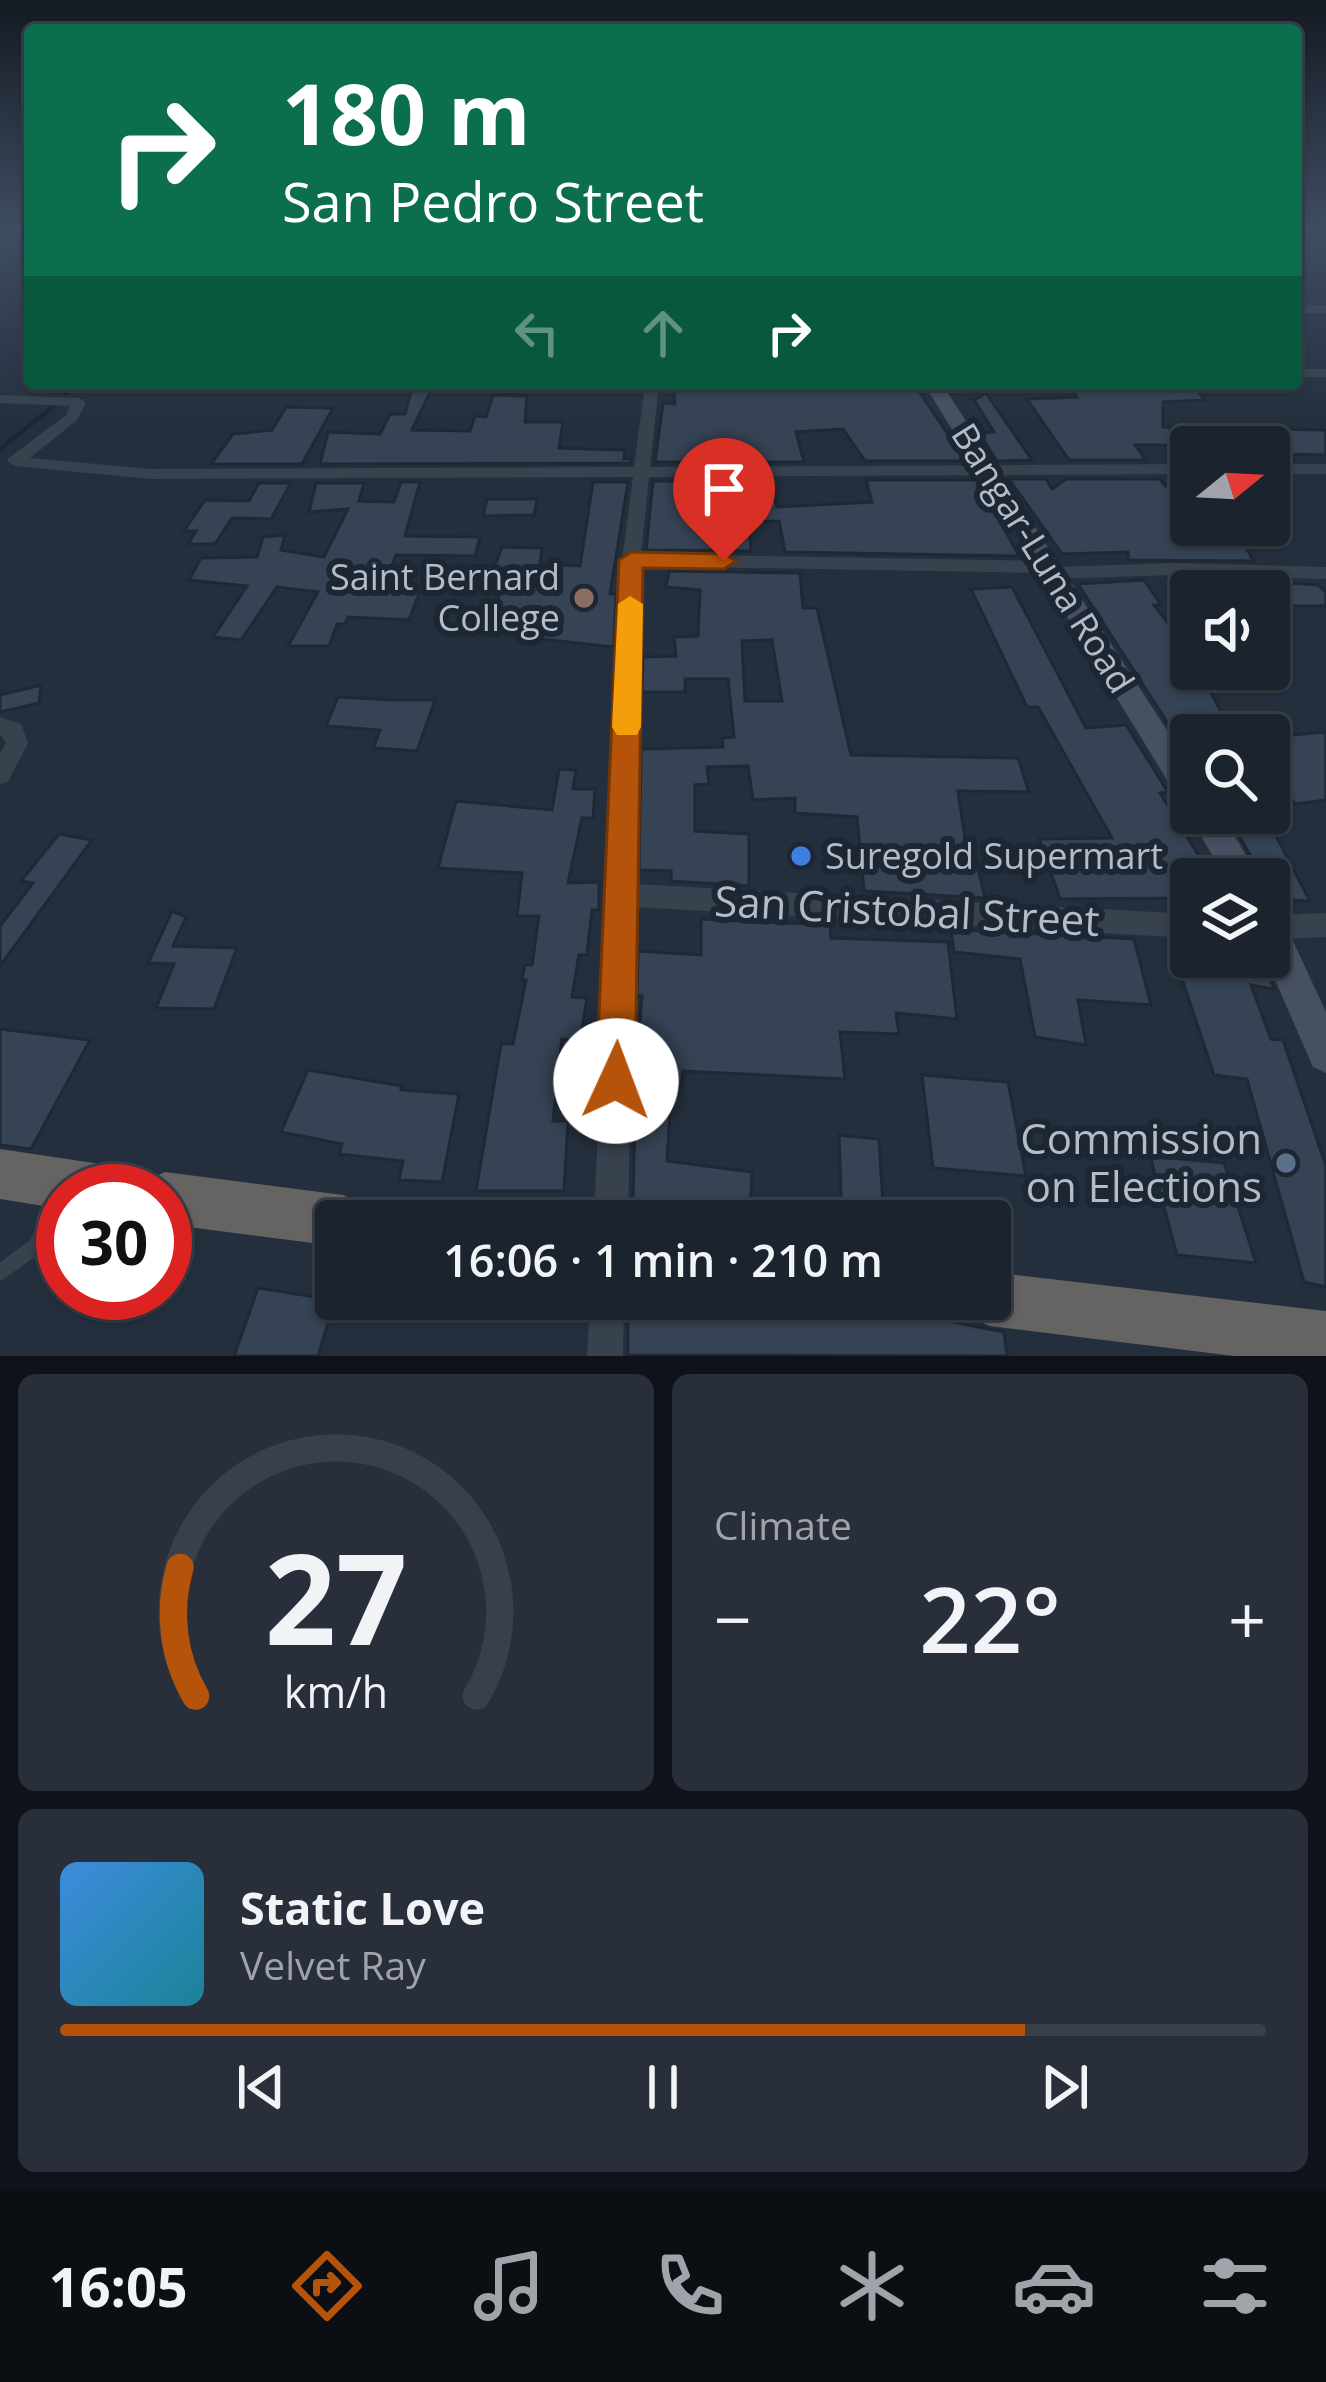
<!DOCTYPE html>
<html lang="en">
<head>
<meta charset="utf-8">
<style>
	:root { --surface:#1b232e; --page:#282f3a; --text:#f1f3f6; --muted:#a0a4aa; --line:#39404a; --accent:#b45309 }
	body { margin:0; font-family:"Open Sans",sans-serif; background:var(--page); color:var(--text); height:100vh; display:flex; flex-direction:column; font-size:45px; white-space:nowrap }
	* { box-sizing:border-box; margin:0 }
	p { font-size:39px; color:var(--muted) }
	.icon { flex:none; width:66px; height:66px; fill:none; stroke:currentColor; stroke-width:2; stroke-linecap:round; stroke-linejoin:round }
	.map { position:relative; height:1356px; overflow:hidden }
	.panel { display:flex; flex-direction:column; gap:18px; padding:18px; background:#0f1319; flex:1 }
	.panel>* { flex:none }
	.guide { position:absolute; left:24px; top:24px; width:1278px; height:366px; border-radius:12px; box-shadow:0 3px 9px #0004,0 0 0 3px var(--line); background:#0b6e4f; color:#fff; overflow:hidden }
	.needle { width:78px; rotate:72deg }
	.fabs { position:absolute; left:1170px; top:426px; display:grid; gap:24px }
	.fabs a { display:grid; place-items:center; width:120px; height:120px; border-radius:12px; background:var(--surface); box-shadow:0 3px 9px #0004,0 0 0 3px var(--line); font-size:60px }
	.speed { position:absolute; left:36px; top:1164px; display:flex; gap:24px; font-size:60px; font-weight:700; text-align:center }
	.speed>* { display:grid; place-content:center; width:156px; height:156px; border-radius:50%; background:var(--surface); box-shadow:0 3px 9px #0004,0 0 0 3px var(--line); line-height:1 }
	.speed .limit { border:18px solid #d22; background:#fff; color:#111 }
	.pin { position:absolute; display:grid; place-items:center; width:102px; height:102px; color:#fff; margin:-123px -51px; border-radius:50% 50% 50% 0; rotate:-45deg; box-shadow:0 0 12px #0007 }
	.pin .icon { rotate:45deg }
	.me { position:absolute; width:132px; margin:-66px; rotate:2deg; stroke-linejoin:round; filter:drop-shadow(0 0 9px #0008) }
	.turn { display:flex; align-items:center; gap:42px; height:252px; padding:0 60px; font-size:54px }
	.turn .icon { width:156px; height:156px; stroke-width:2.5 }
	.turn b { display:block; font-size:84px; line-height:102px }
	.lanes { display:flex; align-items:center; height:114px; padding:0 60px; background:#0003; justify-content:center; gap:60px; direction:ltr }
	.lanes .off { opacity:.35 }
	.big { font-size:90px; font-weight:600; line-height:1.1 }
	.panel .tile { flex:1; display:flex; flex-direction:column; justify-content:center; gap:18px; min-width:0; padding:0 42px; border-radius:18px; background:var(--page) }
	.panel .dial { align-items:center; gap:0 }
	.dial svg { height:312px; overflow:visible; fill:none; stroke:var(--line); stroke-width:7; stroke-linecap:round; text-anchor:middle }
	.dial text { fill:var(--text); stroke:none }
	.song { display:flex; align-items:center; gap:36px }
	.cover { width:144px; height:144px; border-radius:18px; background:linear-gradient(135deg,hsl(210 70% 55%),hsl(190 70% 35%)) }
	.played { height:12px; border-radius:6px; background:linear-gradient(90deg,var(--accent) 80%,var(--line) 80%) }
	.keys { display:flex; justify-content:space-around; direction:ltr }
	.heat { display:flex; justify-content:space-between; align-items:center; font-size:66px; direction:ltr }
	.panel .tiles { flex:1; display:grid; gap:18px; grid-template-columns:1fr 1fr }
	.tile:last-child { grid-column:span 2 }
	.trip { position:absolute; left:315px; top:1200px; width:696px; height:120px; border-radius:12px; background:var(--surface); box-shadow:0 3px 9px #0004,0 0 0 3px var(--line); font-weight:600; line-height:120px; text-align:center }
	.dock { display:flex; height:192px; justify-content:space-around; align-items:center; background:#0b0e12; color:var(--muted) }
	.dock .icon { width:84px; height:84px }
	.dock .current { color:var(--accent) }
	.dock b { font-size:54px; color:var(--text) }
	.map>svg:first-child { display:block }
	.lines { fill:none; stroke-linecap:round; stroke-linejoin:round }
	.stream { stroke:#17263c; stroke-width:4.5 }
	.building { fill:#364354; stroke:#1f2835; stroke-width:3; fill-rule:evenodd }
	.service { stroke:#38414e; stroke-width:16 }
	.minor { fill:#38414e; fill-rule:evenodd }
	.secondary { fill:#465061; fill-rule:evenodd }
	.trunk { fill:#656462; fill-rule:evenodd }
	.route { fill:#b45309; stroke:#753606; stroke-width:3 }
	.slow { fill:#f59e0b }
	.education-dot { fill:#8d6e63; stroke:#1d2633; stroke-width:4.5 }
	.shop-dot { fill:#3f7fe0; stroke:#1d2633; stroke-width:4.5 }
	.service-dot { fill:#5c6f8a; stroke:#1d2633; stroke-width:4.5 }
	.labels { text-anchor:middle; stroke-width:12; stroke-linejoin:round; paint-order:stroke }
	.street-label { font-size:36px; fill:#b4bcc9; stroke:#1d2633 }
	.poi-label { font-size:36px; fill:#b4bcc9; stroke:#1d2633; text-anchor:end }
	.near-street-label { font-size:42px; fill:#b4bcc9; stroke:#1d2633 }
	.near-poi-label { font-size:42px; fill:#b4bcc9; stroke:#1d2633; text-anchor:end }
</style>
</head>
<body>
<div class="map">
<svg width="1326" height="1356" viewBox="0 0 1326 1356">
	<rect width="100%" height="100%" fill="#242f3e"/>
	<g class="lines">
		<g class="stream">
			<path d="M 66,393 L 73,384"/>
			<path d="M 0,449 L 54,406"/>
		</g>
	</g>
	<g class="building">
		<path d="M 413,384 L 434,384 L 412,430 L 470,431 L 475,416 L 486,417 L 493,395 L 527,396 L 525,422 L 563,422 L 559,448 L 625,450 L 624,459 L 631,458 L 630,463 L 320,464 L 328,432 L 380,434 L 390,414 L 405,414 Z"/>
		<path d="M 698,384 L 914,384 L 966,461 L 865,461 L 843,429 L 796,432 L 804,462 L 655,462 L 663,403 L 675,404 L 674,390 L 698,390 Z"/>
		<path d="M 1067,384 L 1192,384 L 1205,400 L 1163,402 L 1163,427 L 1169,427 L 1182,445 L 1135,445 L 1146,460 L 1069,460 L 1027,399 L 1077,397 Z"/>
		<path d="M 986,393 L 1032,460 L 997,461 L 979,433 L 994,432 L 974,400 Z"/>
		<path d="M 286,407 L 333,408 L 302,464 L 211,464 L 233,434 L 272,430 Z"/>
		<path d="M 1212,428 L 1326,430 L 1326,455 L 1288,454 L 1294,460 L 1269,460 L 1269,447 L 1232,447 Z"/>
		<path d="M 1009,479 L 1046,479 L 1052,489 L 1066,479 L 1160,479 L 1165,486 L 1191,486 L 1191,525 L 1218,525 L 1234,543 L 1243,543 L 1254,561 L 1128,560 L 1128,552 L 1062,554 Z"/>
		<path d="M 866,480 L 977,480 L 1019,556 L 785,552 L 779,521 L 749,522 L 751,551 L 646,550 L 653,481 L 761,481 L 764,500 L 775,499 L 777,507 L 872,502 Z"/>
		<path d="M 401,482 L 420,482 L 405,536 L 480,537 L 475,556 L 396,555 L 384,586 L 421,588 L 409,620 L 348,617 L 345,624 L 337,624 L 329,646 L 288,646 L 318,592 L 277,587 L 241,640 L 213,637 L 247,586 L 189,580 L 201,558 L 257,557 L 263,537 L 285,535 L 281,550 L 324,557 L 348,509 L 309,512 L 316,483 L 364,483 L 359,501 L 394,502 Z"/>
		<path d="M 593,482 L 628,482 L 610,594 L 616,594 L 614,647 L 532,638 L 538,614 L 496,610 L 499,593 L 485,592 L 502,547 L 542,548 L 540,564 L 580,566 Z"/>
		<path d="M 259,483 L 291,483 L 271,519 L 232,518 L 215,544 L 188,544 L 196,531 L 184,531 L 205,500 L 249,501 Z"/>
		<path d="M 487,499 L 537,499 L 534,515 L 483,516 Z"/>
		<path d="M 669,571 L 800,573 L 803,608 L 817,608 L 851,755 L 1018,758 L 1029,792 L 958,791 L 968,859 L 976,860 L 985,898 L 864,891 L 857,817 L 795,813 L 795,798 L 753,800 L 748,766 L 707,767 L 709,784 L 695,785 L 695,831 L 749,834 L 749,886 L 671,881 L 671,871 L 639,870 L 641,749 L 723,747 L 722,738 L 734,737 L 728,679 L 685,679 L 685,692 L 642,692 L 643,657 L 676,656 L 674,637 L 698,636 L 700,590 L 666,587 ZM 772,640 L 782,701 L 745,701 L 742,641 Z"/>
		<path d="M 1144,580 L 1161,605 L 1154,605 L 1186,646 L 1191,646 L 1191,683 L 1206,683 L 1233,735 L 1191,735 L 1191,759 L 1078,584 Z"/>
		<path d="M 1275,582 L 1319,585 L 1326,593 L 1326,606 L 1291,606 Z"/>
		<path d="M 1012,587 L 1086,728 L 1126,725 L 1168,792 L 1160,793 L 1213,879 L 1191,879 L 1191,898 L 1060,899 L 1039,839 L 1112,838 L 1038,707 L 1027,707 L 971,589 Z"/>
		<path d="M 41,685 L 39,703 L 0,712 L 0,695 Z"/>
		<path d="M 338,697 L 392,700 L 435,700 L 417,751 L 373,748 L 380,730 L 326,726 Z"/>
		<path d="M 1326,732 L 1326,800 L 1295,804 L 1269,769 L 1269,737 Z"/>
		<path d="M 559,769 L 576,770 L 573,789 L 595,789 L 593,818 L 582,818 L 568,883 L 599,882 L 599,910 L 592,910 L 587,955 L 579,955 L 572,997 L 587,998 L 580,1041 L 562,1039 L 553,1121 L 568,1121 L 564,1191 L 476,1191 L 501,1044 L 513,1044 L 526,980 L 522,980 L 525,965 L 532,965 L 539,916 L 517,916 L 522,873 L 438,868 L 456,801 L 552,810 Z"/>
		<path d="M 1226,813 L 1264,813 L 1310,901 L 1269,899 L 1269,879 L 1264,879 Z"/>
		<path d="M 59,834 L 92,840 L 0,966 L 0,926 L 33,883 L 21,881 Z"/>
		<path d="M 172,911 L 186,917 L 173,946 L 237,948 L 214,1009 L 156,1008 L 174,964 L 148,963 Z"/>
		<path d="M 701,919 L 830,925 L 831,938 L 948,942 L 957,1019 L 896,1013 L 899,1034 L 840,1032 L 845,1079 L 683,1071 L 681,1088 L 635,1081 L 642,996 L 637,995 L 638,951 L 701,955 Z"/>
		<path d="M 951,929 L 1134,939 L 1151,1005 L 1078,1000 L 1086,1045 L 1035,1037 L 1020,959 L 954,952 Z"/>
		<path d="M 1166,941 L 1191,942 L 1191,957 L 1261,957 L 1274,989 L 1251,985 L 1271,1039 L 1283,1040 L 1326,1166 L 1326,1287 L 1304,1282 L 1247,1079 L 1214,1075 L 1180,973 L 1172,971 Z"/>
		<path d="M 0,1029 L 90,1040 L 31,1149 L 0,1145 Z"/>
		<path d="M 308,1070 L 402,1086 L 401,1090 L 459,1094 L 442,1182 L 399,1180 L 403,1161 L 339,1154 L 342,1144 L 281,1132 Z"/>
		<path d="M 922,1075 L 1008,1082 L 1026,1176 L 933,1168 Z"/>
		<path d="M 635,1110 L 670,1113 L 667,1161 L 752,1172 L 750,1211 L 665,1201 L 665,1206 L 633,1203 Z"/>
		<path d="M 839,1135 L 879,1139 L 884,1221 L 842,1221 Z"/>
		<path d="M 1150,1156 L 1224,1163 L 1256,1263 L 1177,1255 Z"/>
		<path d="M 258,1288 L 335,1300 L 318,1356 L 234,1356 Z"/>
		<path d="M 628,1299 L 835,1299 L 1004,1332 L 1007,1356 L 628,1355 Z"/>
	</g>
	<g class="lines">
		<path class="service" d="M 0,1272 L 36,1246 L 63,1194"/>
		<g class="minor">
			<rect x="1296" y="305" width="30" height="8"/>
			<rect x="1296" y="369" width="30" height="8"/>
			<path d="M 645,384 L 659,384 L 650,467 L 1191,464 L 1191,474 L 649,477 L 641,554 L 1048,561 L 1057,567 L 1173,563 L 1326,567 L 1326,579 L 1173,575 L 1051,579 L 1042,573 L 640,566 L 634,884 L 1191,914 L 1191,938 L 634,907 L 628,1221 L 594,1221 L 622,560 L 633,477 L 151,479 L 15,466 L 7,461 L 9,458 L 66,415 L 70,406 L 0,403 L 0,395 L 79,398 L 86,402 L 77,420 L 30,458 L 151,469 L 634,467 Z"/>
			<rect x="1269" y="464" width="57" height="10"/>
			<path d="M 0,717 L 21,724 L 28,743 L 8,782 L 0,784 L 0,753 L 6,743 L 0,734 Z"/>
			<path d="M 1326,913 L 1326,937 L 1269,939 L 1269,915 Z"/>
			<path d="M 590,1299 L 624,1299 L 623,1356 L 587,1356 Z"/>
		</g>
		<g class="secondary">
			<path d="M 924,384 L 942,384 L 1191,767 L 1191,804 L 1180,801 Z"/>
			<path d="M 1191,808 L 1191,813 L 1221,813 L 1260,879 L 1226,879 L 1193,822 L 1189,813 Z"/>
			<path d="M 1269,910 L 1281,915 L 1326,1012 L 1326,1073 L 1313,1067 L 1265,957 L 1269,957 Z"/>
		</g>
		<g class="trunk">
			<path d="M 0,1149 L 107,1165 L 125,1173 L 133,1191 L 63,1191 L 63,1209 L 0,1199 Z"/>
			<path d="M 165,1172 L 343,1195 L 361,1203 L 369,1221 L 336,1221 L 336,1246 L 165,1224 L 165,1191 L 142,1191 L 147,1180 Z"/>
			<path d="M 990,1272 L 1326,1311 L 1326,1356 L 1234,1356 L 990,1326 L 971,1318 L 963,1299 L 990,1299 Z"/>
		</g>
	</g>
	<linearGradient id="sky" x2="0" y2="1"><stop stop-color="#141a22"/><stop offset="0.55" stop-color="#3f4d63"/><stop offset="1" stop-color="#3f4d63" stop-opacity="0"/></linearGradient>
	<rect width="1326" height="420" fill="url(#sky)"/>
	<path class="route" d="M 631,552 L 724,554 L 736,561 L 724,569 L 643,568 L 635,1081 L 629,1095 L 616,1101 L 602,1095 L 596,1081 L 619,560 Z"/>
	<path class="slow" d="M 630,596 L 643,604 L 641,727 L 637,735 L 617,735 L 612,727 L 618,604 Z"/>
	<circle class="education-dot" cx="584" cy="598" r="12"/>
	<circle class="shop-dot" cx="801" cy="856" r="12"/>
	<circle class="service-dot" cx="1286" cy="1163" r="12"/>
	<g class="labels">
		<g class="street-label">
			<text transform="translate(1043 558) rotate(58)" y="13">Bangar-Luna Road</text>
		</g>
		<g class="poi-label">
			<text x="560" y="590">Saint Bernard<tspan x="560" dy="41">College</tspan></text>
			<text x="825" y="869" text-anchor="start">Suregold Supermart</text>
		</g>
		<g class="near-street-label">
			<text transform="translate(907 911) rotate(3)" y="15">San Cristobal Street</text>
		</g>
		<g class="near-poi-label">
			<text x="1262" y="1154">Commission<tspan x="1262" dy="48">on Elections</tspan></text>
		</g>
	</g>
</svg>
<div class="fabs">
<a><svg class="needle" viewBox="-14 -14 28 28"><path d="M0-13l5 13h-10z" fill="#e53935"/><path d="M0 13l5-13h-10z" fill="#a0a4aa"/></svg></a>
<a><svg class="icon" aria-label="sound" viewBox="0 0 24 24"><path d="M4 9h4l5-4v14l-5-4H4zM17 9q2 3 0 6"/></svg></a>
<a><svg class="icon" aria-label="search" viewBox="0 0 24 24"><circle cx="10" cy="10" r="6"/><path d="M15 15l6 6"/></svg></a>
<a><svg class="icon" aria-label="layers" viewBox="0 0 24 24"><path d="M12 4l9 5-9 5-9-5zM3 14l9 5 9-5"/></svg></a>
</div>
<div class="speed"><div class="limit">30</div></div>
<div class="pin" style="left:724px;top:561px;background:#d93025"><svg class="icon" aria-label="arrive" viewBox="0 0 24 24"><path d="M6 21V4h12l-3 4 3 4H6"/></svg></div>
<svg class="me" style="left:616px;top:1081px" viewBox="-20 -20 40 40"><circle r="19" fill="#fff"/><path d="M0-13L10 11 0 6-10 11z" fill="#b45309"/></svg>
<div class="trip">16:06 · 1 min · 210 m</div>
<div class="guide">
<div class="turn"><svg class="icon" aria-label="right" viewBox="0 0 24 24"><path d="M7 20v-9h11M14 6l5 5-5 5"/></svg><div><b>180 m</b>San Pedro Street</div></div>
<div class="lanes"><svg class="icon off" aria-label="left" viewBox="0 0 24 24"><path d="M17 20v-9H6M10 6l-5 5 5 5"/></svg><svg class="icon off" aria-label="ahead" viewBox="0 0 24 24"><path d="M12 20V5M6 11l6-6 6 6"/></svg><svg class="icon" aria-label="right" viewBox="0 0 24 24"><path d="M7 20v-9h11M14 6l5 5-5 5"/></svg></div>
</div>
</div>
<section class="panel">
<div class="tiles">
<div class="tile dial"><svg viewBox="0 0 100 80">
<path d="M14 69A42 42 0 1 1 86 69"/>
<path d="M14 69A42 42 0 0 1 10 36" stroke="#b45309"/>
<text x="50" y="56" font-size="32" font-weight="700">27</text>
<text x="50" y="72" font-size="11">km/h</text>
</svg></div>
<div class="tile"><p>Climate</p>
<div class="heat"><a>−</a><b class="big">22°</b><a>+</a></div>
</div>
<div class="tile">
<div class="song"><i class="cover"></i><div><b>Static Love</b><p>Velvet Ray</p></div></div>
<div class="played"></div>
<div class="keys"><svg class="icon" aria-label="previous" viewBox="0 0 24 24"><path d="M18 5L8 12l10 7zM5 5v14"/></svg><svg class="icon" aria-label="pause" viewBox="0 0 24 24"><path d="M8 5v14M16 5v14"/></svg><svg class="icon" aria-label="next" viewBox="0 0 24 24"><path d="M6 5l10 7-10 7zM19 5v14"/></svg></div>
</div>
</div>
</section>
<nav class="dock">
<b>16:05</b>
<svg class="icon current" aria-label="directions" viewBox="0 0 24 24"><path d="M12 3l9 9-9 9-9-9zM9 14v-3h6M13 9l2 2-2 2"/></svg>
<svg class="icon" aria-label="music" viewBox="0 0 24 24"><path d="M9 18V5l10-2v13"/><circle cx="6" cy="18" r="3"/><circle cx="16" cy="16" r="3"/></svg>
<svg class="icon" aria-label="phone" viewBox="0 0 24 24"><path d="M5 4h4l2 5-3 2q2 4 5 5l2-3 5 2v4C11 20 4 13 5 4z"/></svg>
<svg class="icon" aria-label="climate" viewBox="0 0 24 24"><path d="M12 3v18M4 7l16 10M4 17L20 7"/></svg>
<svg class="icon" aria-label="car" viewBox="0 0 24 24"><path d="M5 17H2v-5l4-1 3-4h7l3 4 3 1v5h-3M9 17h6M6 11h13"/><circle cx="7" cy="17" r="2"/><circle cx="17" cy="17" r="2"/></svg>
<svg class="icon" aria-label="filters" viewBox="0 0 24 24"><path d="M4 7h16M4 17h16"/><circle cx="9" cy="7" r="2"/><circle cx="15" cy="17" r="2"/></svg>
</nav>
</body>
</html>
